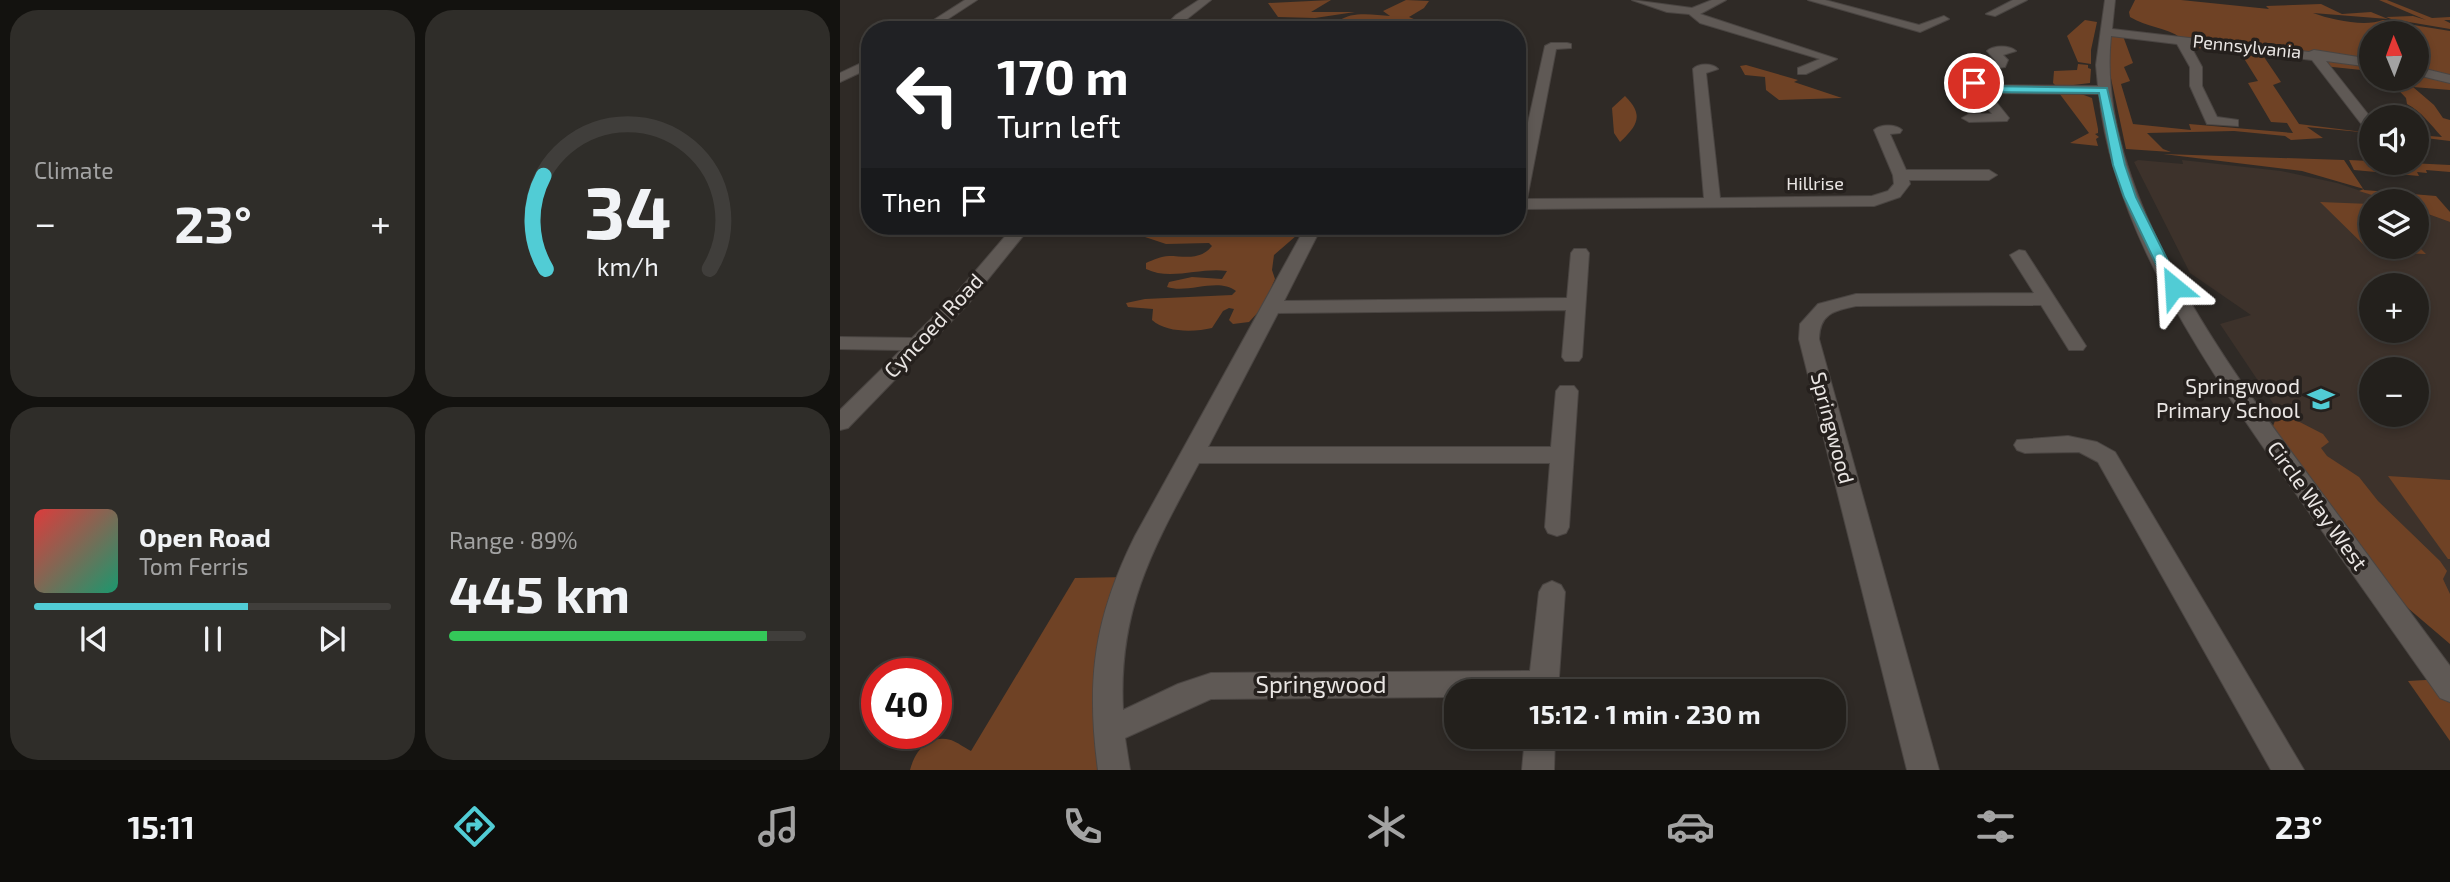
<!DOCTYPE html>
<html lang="en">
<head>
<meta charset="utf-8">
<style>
	:root { --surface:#23201c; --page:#2f2d29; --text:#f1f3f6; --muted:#a3a3a3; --line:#403e3b; --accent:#51ccd5 }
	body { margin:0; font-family:"Exo 2",sans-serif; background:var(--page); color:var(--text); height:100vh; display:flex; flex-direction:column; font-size:26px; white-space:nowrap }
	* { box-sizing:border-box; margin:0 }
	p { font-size:23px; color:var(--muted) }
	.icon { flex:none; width:38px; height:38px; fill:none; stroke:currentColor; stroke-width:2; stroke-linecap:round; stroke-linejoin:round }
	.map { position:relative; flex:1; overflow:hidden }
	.drawer { display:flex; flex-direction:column; gap:10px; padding:10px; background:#13120f; width:840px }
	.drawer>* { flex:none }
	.guide { position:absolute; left:21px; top:21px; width:665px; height:214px; border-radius:28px; box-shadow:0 4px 10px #0003,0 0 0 2px var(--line); background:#202124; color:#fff; overflow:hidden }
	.needle { width:46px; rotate:359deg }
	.tools { position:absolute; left:1519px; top:21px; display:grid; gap:14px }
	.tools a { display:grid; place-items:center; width:70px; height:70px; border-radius:50%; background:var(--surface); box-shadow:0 4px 10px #0003,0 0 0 2px var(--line); font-size:35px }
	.speed { position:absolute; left:21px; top:658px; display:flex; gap:14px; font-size:35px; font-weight:700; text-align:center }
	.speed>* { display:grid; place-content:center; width:91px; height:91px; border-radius:50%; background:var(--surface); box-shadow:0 4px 10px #0003,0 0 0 2px var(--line); line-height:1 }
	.speed .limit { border:10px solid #d22; background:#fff; color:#111 }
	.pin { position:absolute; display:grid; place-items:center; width:60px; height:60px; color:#fff; margin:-30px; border:4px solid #fff; border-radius:50%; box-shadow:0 2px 7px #0007 }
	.me { position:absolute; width:77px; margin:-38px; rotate:333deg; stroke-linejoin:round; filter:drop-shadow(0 0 5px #0008) }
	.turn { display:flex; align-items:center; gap:24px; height:147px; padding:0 21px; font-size:32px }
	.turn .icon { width:91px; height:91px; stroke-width:2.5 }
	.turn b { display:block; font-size:49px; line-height:60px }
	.then { display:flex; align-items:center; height:66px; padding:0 21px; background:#0003; gap:14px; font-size:26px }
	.big { font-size:52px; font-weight:700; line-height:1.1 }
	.drawer .tile { flex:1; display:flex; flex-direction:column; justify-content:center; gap:10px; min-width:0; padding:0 24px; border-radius:28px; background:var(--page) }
	.drawer .dial { align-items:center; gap:0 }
	.dial svg { height:182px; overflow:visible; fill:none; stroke:var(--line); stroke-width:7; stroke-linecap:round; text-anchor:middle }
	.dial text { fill:var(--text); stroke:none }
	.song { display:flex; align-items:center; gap:21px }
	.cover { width:84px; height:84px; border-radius:10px; background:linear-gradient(135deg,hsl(0 70% 55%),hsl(160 70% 35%)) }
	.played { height:7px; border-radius:4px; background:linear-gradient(90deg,var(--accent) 60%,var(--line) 60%) }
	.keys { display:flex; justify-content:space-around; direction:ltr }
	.heat { display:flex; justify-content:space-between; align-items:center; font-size:38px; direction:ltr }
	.charge { height:10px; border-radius:5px; background:linear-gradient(90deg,#34c759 89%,var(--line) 0) }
	.drawer .tiles { flex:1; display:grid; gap:10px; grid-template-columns:repeat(2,1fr) }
	.trip { position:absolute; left:604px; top:679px; width:402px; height:70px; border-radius:28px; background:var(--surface); box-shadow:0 4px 10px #0003,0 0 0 2px var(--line); font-weight:700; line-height:70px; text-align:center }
	.menu { display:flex; height:112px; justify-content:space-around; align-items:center; background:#0e0d0b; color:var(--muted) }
	.menu .icon { width:49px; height:49px }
	.menu .current { color:var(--accent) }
	.menu b { font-size:32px; color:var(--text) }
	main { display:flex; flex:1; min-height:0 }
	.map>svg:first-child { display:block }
	.built { fill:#3d322b; fill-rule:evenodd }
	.green { fill:#6f4225 }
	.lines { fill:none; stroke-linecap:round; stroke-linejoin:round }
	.minor-casing { stroke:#4a4542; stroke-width:2 }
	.minor { fill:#5f5955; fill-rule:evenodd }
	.route { fill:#51ccd5; stroke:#35858a; stroke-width:2 }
	.labels { text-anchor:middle; stroke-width:7; stroke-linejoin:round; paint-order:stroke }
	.far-street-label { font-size:18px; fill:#eae6e4; stroke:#25201d }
	.street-label { font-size:21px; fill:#eae6e4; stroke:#25201d }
	.poi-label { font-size:21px; fill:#eae6e4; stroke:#25201d; text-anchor:end }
	.near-street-label { font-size:24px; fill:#eae6e4; stroke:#25201d }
</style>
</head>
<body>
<main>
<section class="drawer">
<div class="tiles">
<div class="tile"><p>Climate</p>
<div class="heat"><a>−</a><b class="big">23°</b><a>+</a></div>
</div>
<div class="tile dial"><svg viewBox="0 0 100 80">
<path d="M14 69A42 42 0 1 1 86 69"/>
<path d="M14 69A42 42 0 0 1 13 28" stroke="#51ccd5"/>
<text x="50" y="56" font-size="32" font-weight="700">34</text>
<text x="50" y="72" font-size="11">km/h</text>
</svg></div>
<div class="tile">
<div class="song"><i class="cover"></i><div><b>Open Road</b><p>Tom Ferris</p></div></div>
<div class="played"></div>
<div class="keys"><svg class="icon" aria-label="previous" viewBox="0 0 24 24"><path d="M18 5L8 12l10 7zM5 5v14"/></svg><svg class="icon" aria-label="pause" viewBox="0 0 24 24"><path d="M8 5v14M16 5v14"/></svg><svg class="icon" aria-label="next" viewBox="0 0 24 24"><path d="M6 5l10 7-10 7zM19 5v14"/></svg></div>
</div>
<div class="tile"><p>Range · 89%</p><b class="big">445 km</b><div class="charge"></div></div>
</div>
</section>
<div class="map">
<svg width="1610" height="770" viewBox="0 0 1610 770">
	<rect width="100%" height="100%" fill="#2f2a26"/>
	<path class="built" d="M 1298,160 L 1343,164 L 1342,160 L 1441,171 L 1497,183 L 1551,201 L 1531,201 L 1531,247 L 1577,247 L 1577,210 L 1610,222 L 1610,629 L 1453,433 L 1380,324 L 1411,315 L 1350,273 L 1294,162 ZM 1531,285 L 1577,285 L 1577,331 L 1531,331 ZM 1531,369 L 1577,369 L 1577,415 L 1531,415 Z"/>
	<g class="green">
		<path d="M 491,0 L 471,12 L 515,12 L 475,18 L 438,17 L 428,3 Z"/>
		<path d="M 566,0 L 589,1 L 584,8 L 569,17 L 581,22 L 573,28 L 507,27 L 499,21 C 512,11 534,15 550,16 L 543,11 Z"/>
		<path d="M 1295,0 L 1341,0 L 1429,9 L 1426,6 L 1481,4 L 1502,14 L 1531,12 L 1548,19 L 1473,13 C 1492,20 1525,27 1543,20 L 1610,31 L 1610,75 L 1577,69 L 1577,33 L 1531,33 L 1531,60 L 1341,38 C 1326,27 1306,27 1290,17 L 1289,12 Z"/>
		<path d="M 1539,0 L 1547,0 L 1592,18 L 1610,17 L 1610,20 L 1604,20 L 1610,23 L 1610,29 L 1551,19 L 1546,17 L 1573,16 L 1586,20 Z"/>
		<path d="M 1245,20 L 1257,22 L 1251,50 L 1251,64 L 1238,62 L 1227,36 Z"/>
		<path d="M 1283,36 L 1293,63 L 1284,67 L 1290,81 L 1281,84 L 1293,124 L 1351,130 L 1349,124 L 1453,133 L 1447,123 L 1431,122 L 1408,83 L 1418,81 L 1400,52 L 1345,47 L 1341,40 L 1531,63 L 1531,71 L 1483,66 L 1478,59 L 1422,54 L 1441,82 L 1433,85 L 1459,124 L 1531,133 L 1467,127 L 1483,138 L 1451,140 L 1445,136 L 1394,131 L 1307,133 L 1323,149 L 1331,152 L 1286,149 L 1269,69 L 1271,37 Z"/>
		<path d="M 1238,64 L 1248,65 L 1248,68 L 1251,69 L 1250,83 L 1217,87 L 1213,83 L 1214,71 L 1237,70 Z"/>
		<path d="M 906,65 L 958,80 L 954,82 L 1002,98 L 939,100 L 926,90 L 925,77 L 905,75 L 900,66 Z"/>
		<path d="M 1577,71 L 1610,79 L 1610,90 L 1573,87 L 1594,105 L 1603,118 L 1610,120 L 1610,141 L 1577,137 L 1577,135 L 1602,137 C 1591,125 1581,111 1567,104 L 1566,98 L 1549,80 L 1577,79 Z"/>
		<path d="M 1233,91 L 1252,98 L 1258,129 L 1258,133 L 1255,134 L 1259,137 L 1256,139 L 1258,146 L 1230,143 L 1249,133 L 1219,93 Z"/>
		<path d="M 785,96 C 804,115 798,125 780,142 L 774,133 L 772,108 Z"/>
		<path d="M 1323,154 L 1504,160 L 1524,190 L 1596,196 L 1610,212 L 1610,222 L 1577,210 L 1577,201 L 1551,201 L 1519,191 L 1524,189 L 1462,171 Z"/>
		<path d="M 1509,160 L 1610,165 L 1610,172 L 1586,170 L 1587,173 L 1577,172 L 1579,176 L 1514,170 Z"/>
		<path d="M 1480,202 L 1530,204 L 1531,247 L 1577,245 L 1586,254 L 1531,252 Z"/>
		<path d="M 335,226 L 371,226 L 373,233 L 394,236 L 412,234 L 424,226 L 462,226 L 464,229 L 434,255 L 432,270 L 435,279 L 422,308 L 409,322 L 393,324 L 389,320 L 394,309 L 389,308 L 383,311 L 372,328 C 355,332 326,333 312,320 L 313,309 L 288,307 L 286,303 L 305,299 L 392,295 L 396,291 C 378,277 348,294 327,287 L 329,282 L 352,277 L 382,279 L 387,271 C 361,267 330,281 306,269 L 306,263 C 313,260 321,256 329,256 C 344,256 360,261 372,246 L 369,243 L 326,244 L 302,236 L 302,233 Z"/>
		<path d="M 1446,415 L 1483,434 L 1489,442 L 1481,448 L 1487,456 L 1519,477 L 1538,501 L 1600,561 L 1607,571 L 1603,579 L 1610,594 L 1610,644 L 1569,609 L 1530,566 L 1529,556 L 1430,434 L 1436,418 Z"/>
		<path d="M 1548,476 L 1610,480 L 1610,559 L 1608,559 Z"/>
		<path d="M 288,577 L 274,770 L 70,770 C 75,751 88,734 111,740 C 117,742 125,748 131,751 L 235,578 Z"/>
		<path d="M 1603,679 L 1610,689 L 1610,741 L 1568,681 Z"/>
	</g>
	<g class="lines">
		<defs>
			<g id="minor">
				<path d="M 125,0 L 137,0 L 91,30 L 78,30 Z"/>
				<path d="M 359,0 L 371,0 L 333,30 L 321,30 L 336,15 Z"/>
				<path d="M 792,0 L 852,8 L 872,0 L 886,0 L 860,14 L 997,59 L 966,74 L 958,74 L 958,68 L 980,59 L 860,23 L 849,14 L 827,12 Z"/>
				<path d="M 968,0 L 985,0 L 1079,25 L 1104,16 L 1109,19 L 1080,32 Z"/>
				<path d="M 1173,0 L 1187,0 L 1155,16 L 1146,14 Z"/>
				<path d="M 1265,0 L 1275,0 L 1272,29 L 1469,52 L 1474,50 L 1531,59 L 1531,67 L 1486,61 L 1531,118 L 1531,131 L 1526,130 L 1472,60 L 1350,45 L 1362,67 L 1362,86 L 1377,117 L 1398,120 L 1398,126 L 1367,124 L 1350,86 L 1350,67 L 1337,44 L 1271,36 C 1254,191 1395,377 1484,496 C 1526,553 1568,609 1610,666 L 1610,702 L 1600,698 C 1553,631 1506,565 1459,498 C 1378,383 1273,237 1259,94 L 1149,93 L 1169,118 L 1167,121 L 1129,122 L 1122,118 L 1129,114 L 1152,114 L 1119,70 L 1125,66 L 1156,61 L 1147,51 C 1153,45 1170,45 1176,51 L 1163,55 L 1168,60 L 1165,67 L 1133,72 L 1143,85 L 1258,86 L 1256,65 Z"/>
				<path d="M 578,22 L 586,22 L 587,30 L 575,30 Z"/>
				<path d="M 495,27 L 540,27 L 545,30 L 490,30 Z"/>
				<path d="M 727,43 L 731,44 L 731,48 L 716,49 L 687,199 L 864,198 L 853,69 C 858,63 873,63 878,69 L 866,73 L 880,198 L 1032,196 L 1048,191 L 1054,184 L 1053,175 L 1034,130 C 1040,124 1056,124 1062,130 L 1060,133 L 1050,134 L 1066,170 L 1149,170 L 1157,175 L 1149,180 L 1069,180 L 1070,184 L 1060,197 L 1034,206 L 677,209 L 677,172 L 705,46 L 711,43 Z"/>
				<path d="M 30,59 L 30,68 L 0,82 L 0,73 Z"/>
				<path d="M 1577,67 L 1610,75 L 1610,83 L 1577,75 Z"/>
				<path d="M 174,226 L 191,226 L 128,304 L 8,428 L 0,430 L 0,410 L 61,350 L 0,349 L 0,337 L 72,338 L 114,296 Z"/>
				<path d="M 466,226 L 482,226 L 444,301 L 727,298 L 731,253 L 734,249 L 746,249 L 749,253 L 742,357 L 739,361 L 725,361 L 722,357 L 726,310 L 438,313 L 368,447 L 711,447 L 716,391 L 720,386 L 734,386 L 738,391 L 729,527 L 726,533 L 717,536 L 708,533 L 705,527 L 710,463 L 359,463 C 313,548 278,609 283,710 L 338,684 L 371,673 L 690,671 L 699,592 L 703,585 L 712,581 L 721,585 L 725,592 L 718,691 L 616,691 L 616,697 L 371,699 L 285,738 L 290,770 L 258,770 C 246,680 254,618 295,536 Z"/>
				<path d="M 1179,250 L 1185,251 L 1246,346 L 1243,350 L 1229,350 L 1201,305 L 1016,306 C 994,311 980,313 979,339 L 1099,770 L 1067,770 L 959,339 L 960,324 L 978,304 L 1016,294 L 1194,293 L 1170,255 Z"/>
				<path d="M 1228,436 L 1257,442 L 1275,452 L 1464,770 L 1431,770 L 1258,462 L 1239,452 L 1185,453 L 1177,450 L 1174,445 L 1177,440 Z"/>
				<path d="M 685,737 L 715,737 L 714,770 L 682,770 Z"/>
			</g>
		</defs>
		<use href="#minor" class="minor-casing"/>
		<use href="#minor" class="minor"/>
	</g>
	<path class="route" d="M 1134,80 L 1142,86 L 1267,88 L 1285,165 L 1296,197 L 1341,287 L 1339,290 L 1329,290 L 1327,287 L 1284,197 L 1273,165 L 1259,93 L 1139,92 L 1129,83 Z"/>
	<defs>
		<symbol id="school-bare" viewBox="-9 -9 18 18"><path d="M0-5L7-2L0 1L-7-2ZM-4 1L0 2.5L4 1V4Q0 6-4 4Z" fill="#51ccd5" stroke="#25201d" stroke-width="2.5" paint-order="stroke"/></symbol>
	</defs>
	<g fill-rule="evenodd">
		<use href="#school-bare" x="1462" y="380" width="38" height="38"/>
	</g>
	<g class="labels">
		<g class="far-street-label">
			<text transform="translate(1407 47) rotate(6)" y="6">Pennsylvania</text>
			<text x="975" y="190">Hillrise</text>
		</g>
		<g class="street-label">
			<text transform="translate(94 326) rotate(-47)" y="7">Cyncoed Road</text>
			<text transform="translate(992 428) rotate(75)" y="7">Springwood</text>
			<text transform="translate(1477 506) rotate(54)" y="7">Circle Way West</text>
		</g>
		<g class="poi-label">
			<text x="1460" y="394">Springwood<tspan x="1460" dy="24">Primary School</tspan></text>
		</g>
		<g class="near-street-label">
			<text x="481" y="693">Springwood</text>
		</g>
	</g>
</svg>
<div class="tools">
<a><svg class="needle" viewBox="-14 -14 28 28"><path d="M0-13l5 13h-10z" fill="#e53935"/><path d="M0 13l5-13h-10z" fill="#a3a3a3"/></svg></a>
<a><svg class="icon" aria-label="sound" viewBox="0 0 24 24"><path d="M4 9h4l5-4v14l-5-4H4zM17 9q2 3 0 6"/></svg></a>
<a><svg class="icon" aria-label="layers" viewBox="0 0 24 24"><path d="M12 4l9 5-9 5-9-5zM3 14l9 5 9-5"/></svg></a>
<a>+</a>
<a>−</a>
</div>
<div class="speed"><div class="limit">40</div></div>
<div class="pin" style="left:1134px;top:83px;background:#d93025"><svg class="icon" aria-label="arrive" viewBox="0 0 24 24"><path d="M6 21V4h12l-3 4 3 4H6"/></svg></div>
<svg class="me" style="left:1334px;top:287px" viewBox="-20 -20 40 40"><path d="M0-17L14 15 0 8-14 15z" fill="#51ccd5" stroke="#fff" stroke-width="4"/></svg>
<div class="trip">15:12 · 1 min · 230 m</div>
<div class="guide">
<div class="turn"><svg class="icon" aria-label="left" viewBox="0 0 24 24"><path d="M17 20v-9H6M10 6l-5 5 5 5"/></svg><div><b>170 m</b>Turn left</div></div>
<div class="then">Then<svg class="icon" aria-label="arrive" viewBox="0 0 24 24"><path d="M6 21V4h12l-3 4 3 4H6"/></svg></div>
</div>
</div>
</main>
<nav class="menu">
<b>15:11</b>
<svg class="icon current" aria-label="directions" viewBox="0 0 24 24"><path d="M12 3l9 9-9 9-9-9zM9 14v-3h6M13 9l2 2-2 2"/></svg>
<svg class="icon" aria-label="music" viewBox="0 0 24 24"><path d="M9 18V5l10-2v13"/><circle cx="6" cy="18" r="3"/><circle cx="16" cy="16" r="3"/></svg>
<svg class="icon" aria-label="phone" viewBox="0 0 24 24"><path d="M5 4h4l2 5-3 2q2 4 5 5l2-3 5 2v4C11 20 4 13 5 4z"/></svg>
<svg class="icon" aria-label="climate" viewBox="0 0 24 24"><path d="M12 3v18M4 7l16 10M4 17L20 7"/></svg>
<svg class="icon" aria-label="car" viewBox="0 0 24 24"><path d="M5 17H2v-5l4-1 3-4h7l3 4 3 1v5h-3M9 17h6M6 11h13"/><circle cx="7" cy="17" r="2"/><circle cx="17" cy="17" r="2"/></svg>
<svg class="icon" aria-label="filters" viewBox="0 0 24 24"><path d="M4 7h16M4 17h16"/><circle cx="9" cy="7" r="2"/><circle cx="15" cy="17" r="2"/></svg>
<b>23°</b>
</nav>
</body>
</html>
